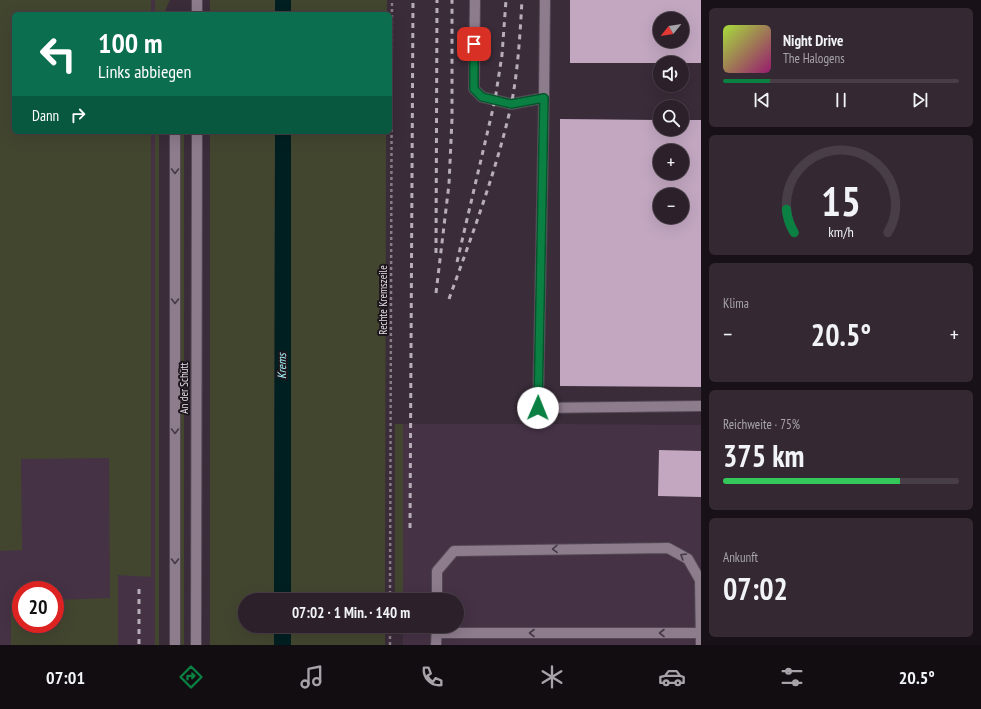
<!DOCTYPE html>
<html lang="de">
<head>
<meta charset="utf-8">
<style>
	:root { --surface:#2c212b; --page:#342933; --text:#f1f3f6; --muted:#a6a3a9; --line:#483e47; --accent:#0b8043 }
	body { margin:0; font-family:"PT Sans Narrow",sans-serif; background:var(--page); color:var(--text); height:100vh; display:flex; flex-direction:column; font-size:15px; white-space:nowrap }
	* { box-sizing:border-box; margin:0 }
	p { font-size:13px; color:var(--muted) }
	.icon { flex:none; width:22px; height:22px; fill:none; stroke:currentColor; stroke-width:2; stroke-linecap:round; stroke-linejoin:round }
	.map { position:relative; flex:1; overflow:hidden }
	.drawer { display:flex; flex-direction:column; gap:8px; padding:8px; background:#181218; width:280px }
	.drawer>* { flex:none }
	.guide { position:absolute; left:12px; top:12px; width:380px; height:122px; border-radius:6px; box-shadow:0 4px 16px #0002,0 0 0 1px var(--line); background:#0b6e4f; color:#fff; overflow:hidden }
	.needle { width:26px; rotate:240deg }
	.fabs { position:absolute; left:653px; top:12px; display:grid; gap:8px }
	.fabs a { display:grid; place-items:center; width:36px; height:36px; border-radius:50%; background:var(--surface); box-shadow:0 4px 16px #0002,0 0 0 1px var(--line); font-size:20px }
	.speed { position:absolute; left:12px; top:581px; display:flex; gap:8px; font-size:20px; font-weight:700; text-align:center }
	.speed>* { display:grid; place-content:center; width:52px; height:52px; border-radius:50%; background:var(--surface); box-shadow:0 4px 16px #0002,0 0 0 1px var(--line); line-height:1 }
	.speed .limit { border:6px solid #d22; background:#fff; color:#111 }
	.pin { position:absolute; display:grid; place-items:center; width:34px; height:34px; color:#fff; margin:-17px; border-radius:8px; box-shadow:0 2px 6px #0006 }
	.me { position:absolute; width:44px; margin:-22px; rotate:1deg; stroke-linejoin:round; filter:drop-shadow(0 0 3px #0008) }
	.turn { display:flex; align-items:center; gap:14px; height:84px; padding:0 20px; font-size:18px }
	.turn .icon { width:52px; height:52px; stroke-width:2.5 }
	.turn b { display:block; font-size:28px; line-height:34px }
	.then { display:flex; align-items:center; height:38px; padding:0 20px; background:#0003; gap:8px; font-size:15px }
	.big { font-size:30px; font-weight:800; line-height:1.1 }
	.drawer .widget { flex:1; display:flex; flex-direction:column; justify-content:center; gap:6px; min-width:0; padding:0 14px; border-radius:6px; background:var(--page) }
	.drawer .dial { align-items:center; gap:0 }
	.dial svg { height:104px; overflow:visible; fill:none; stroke:var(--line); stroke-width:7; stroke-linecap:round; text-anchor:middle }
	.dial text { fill:var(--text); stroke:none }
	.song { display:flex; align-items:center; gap:12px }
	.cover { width:48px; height:48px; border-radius:6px; background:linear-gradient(135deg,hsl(80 70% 55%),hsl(320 70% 35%)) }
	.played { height:4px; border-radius:2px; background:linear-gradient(90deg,var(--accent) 20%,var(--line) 20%) }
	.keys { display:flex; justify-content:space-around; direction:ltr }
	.heat { display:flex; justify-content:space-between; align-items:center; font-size:22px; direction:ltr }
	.charge { height:6px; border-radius:3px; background:linear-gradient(90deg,#34c759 75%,var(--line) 0) }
	.trip { position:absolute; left:238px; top:593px; width:226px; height:40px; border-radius:20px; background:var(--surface); box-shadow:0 4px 16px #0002,0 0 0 1px var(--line); font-weight:800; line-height:40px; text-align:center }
	.tabs { display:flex; height:64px; justify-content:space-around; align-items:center; background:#120d11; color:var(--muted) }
	.tabs .icon { width:28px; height:28px }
	.tabs .current { color:var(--accent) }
	.tabs b { font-size:18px; color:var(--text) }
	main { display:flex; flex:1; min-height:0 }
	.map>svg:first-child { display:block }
	.built { fill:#453245; fill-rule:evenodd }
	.green { fill:#43462f }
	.water { fill:#001f21 }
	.building { fill:#c3a7c1; fill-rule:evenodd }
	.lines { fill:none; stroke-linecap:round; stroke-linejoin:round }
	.minor-casing { stroke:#544954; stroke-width:12 }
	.path { stroke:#897d88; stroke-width:2.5; stroke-dasharray:3 3; stroke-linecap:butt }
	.minor { stroke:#8d7c8c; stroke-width:10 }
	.rail { stroke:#b8aeb8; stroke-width:3; stroke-dasharray:5 5; stroke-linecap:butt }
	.oneway { stroke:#443a44 }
	.route-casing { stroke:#07532c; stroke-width:10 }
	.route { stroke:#0b8043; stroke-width:7 }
	.labels { text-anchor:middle; stroke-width:4; stroke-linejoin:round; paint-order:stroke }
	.street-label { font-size:11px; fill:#e7dee7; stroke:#1d171d }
	.water-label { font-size:12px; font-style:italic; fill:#a2f0f8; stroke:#1d171d }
</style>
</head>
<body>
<main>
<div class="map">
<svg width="701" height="645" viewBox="0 0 701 645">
	<rect width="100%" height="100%" fill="#3a2c39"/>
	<g class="built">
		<path d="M 0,0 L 155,0 L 155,14 L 14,14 L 14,132 L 155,132 L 155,645 L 0,645 ZM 21,590 L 55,590 L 55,624 L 21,624 Z"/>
		<path d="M 403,424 L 559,424 L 701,425 L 701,645 L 403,645 L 403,626 L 457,626 L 457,600 L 403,600 Z"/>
	</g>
	<g class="green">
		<path d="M 0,0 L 151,0 L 151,14 L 14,14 L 14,132 L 151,132 L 151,577 L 118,575 L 118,645 L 11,645 L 11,601 L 21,601 L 21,624 L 55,624 L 55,600 L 110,598 L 109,458 L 21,459 L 22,550 L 0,551 Z"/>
		<path d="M 155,0 L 170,0 L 167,6 L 164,14 L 155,14 Z"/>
		<rect x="210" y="0" width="65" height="14"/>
		<rect x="291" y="0" width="96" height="14"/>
		<rect x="155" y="132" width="4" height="513"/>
		<rect x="180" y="132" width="4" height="513"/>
		<path d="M 210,132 L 275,132 L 274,600 L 245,600 L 245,626 L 274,626 L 274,645 L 210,645 Z"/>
		<path d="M 291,132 L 386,132 L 385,600 L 291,600 Z"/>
		<rect x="395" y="424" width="8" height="176"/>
		<rect x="291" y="626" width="94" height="19"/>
	</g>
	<g class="water">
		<rect x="275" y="0" width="16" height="14"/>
		<path d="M 275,132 L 291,132 L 291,600 L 274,600 Z"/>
		<rect x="274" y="626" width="17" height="19"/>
	</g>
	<g class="building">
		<path d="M 570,0 L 701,0 L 701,63 L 570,63 ZM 660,19 L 682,19 L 682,41 L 660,41 Z"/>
		<path d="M 560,119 L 660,120 L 660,129 L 682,129 L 682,120 L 701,120 L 701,387 L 560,386 ZM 660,151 L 682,151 L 682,173 L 660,173 ZM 660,195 L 682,195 L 682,217 L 660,217 Z"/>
		<path d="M 659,450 L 701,451 L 701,497 L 658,496 Z"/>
	</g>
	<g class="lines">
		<defs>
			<g id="minor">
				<path d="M 197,0 L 197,14"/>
				<path d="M 475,0 L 474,89 L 482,97 L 511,104 L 544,98 L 545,0"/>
				<path d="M 544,98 L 538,408 L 701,406"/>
				<path d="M 175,132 L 175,645"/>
				<path d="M 437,600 L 437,571 L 454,551 L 668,548 L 688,559 L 700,580 L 701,645"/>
				<path d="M 437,633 L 701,633"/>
				<path d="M 196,645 L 197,132"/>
				<path d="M 436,645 L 437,626"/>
			</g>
		</defs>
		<use href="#minor" class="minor-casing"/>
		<g class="path">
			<path d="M 390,600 L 392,0"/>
			<path d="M 390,645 L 390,626"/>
		</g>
		<use href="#minor" class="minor"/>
		<g class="rail">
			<path d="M 436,253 L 437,0"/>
			<path d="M 457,262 L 495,100 L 502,55 L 506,0"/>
			<path d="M 436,293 L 449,184 L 452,119 L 452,0"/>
			<path d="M 449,299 C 472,235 496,172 511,106 C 518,71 520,35 522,0"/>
			<path d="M 410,528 L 413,0"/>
			<path d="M 139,589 L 139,645"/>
		</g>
	</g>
	<defs><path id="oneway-chevron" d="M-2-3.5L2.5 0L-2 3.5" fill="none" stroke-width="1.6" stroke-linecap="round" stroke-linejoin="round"/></defs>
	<g class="oneway">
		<use href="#oneway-chevron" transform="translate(175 171) rotate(90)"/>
		<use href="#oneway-chevron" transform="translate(175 301) rotate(90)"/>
		<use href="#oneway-chevron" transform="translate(175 431) rotate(90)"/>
		<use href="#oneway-chevron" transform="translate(555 549) rotate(179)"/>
		<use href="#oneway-chevron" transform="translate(683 556) rotate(-149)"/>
		<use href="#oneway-chevron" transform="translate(175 561) rotate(90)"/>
		<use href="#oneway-chevron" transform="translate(532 633) rotate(180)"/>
		<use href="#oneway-chevron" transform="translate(662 633) rotate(180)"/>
	</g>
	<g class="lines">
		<defs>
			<path id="route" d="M 474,44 L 474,89 L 482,97 L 511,104 L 544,98 L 538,408"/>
		</defs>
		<use href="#route" class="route-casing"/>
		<use href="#route" class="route"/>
	</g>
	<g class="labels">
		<g class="street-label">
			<text transform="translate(383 300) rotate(-90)" y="4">Rechte Kremszeile</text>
			<text transform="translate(184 388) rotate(-90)" y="4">An der Schütt</text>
		</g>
		<g class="water-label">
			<text transform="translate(282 366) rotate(-90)" y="4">Krems</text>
		</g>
	</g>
</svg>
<div class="fabs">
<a><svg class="needle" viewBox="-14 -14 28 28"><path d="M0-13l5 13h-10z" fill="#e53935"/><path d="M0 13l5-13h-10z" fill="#a6a3a9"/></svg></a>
<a><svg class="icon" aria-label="sound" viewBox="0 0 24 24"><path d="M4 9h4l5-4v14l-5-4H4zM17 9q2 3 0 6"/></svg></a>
<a><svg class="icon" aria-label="search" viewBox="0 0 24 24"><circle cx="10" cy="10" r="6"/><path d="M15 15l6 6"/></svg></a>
<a>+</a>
<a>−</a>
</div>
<div class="speed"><div class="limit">20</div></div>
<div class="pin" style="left:474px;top:44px;background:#d93025"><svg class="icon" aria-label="arrive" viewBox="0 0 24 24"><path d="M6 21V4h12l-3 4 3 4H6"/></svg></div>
<svg class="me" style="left:538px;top:408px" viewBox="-20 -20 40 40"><circle r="19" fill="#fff"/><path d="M0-13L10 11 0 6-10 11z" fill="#0b8043"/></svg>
<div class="trip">07:02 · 1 Min. · 140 m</div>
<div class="guide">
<div class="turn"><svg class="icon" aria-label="left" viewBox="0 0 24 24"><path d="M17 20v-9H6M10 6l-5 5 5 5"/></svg><div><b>100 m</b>Links abbiegen</div></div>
<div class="then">Dann<svg class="icon" aria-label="right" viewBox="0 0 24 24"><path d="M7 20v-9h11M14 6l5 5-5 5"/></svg></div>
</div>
</div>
<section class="drawer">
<div class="widget">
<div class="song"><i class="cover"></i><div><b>Night Drive</b><p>The Halogens</p></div></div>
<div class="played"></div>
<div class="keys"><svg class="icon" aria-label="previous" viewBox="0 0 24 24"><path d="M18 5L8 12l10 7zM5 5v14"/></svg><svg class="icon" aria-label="pause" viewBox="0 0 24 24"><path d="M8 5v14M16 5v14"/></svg><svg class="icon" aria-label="next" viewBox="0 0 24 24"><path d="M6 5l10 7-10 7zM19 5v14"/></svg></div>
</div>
<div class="widget dial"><svg viewBox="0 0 100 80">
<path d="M14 69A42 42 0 1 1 86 69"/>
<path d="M14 69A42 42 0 0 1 8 51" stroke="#0b8043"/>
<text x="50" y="56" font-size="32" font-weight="700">15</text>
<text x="50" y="72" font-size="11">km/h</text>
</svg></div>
<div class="widget"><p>Klima</p>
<div class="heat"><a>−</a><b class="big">20.5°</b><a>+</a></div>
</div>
<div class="widget"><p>Reichweite · 75%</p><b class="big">375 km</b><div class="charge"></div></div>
<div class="widget"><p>Ankunft</p><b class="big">07:02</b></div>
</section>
</main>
<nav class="tabs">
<b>07:01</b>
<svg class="icon current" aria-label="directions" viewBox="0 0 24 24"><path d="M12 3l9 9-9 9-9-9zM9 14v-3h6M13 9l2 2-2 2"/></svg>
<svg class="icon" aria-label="music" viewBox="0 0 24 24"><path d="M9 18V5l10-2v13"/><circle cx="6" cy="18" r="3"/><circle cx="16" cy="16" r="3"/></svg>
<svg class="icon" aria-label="phone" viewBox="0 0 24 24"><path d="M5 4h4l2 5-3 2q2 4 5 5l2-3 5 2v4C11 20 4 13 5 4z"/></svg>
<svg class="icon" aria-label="climate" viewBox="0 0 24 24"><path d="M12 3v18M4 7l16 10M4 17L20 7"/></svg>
<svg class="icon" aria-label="car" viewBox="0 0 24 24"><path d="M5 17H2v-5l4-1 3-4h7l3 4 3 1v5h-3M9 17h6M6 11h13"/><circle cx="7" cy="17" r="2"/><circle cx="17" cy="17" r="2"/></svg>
<svg class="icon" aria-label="filters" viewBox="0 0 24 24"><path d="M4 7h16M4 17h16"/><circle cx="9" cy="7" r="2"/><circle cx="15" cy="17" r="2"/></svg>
<b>20.5°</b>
</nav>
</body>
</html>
